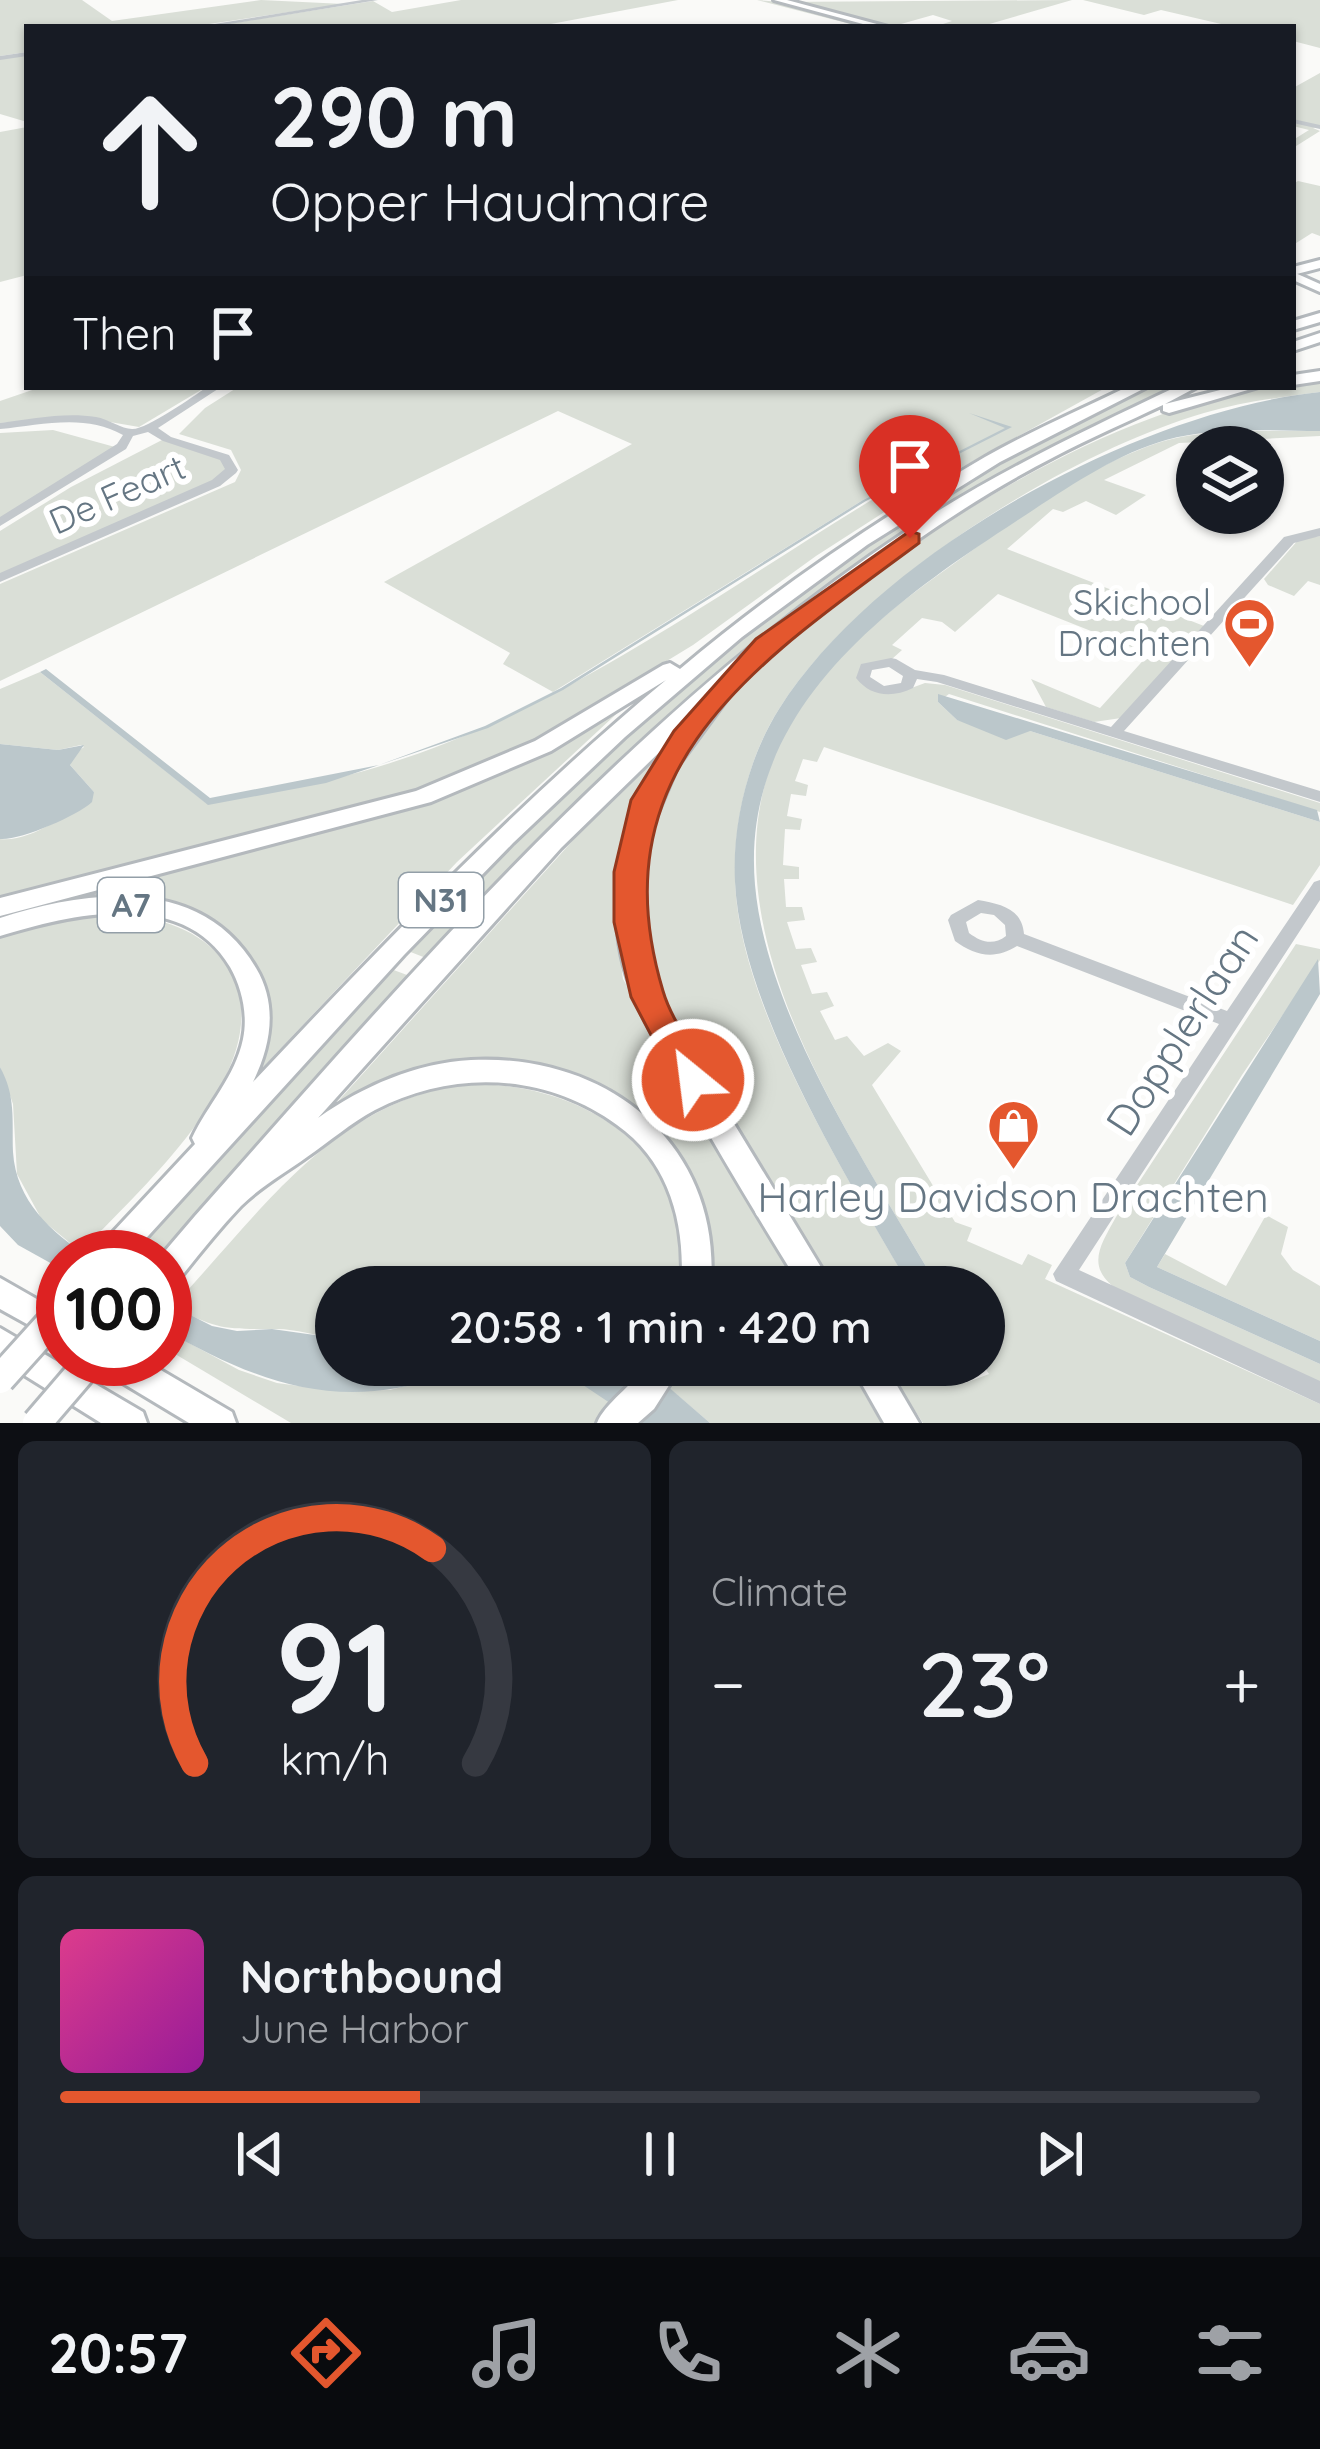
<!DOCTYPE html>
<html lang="en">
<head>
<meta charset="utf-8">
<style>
	:root { --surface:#171b24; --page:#20242c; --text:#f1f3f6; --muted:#9ea1a6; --line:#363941; --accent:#e4572e }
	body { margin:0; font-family:Quicksand,sans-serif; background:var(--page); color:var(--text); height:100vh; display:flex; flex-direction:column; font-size:45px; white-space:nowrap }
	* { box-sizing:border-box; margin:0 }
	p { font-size:39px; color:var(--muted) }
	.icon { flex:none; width:66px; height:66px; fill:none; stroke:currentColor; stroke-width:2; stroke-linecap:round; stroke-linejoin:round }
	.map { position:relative; height:1423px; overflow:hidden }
	.panel { display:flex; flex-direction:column; gap:18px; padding:18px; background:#0d0f14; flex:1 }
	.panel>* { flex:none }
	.guide { position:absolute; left:24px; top:24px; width:1272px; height:366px; border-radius:0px; box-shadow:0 3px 9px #0004; background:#171b24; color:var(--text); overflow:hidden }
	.tools { position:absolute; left:1176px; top:426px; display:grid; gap:24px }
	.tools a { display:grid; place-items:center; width:108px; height:108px; border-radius:50%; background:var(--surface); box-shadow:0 3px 9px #0004; font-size:60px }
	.speed { position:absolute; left:36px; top:1230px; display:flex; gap:24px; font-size:60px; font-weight:700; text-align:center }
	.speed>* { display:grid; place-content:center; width:156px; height:156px; border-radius:50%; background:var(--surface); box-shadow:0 3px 9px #0004; line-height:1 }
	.speed .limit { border:18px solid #d22; background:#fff; color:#111 }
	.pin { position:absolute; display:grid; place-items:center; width:102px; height:102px; color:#fff; margin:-123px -51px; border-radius:50% 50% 50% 0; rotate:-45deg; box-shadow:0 0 12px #0007 }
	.pin .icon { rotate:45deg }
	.me { position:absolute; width:132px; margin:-66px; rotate:331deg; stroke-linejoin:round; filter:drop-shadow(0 0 9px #0008) }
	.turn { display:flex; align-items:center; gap:42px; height:252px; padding:0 48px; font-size:54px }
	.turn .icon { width:156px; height:156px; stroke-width:2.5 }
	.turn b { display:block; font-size:84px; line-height:102px }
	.then { display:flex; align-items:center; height:114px; padding:0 48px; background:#0003; gap:24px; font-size:45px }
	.big { font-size:90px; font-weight:600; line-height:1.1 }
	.panel .widget { flex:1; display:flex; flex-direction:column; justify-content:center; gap:18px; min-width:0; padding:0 42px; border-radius:18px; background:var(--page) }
	.panel .dial { align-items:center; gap:0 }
	.dial svg { height:312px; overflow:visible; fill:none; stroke:var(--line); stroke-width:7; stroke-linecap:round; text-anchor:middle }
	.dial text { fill:var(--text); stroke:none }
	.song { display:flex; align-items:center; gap:36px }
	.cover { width:144px; height:144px; border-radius:18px; background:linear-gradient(135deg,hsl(330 70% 55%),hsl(300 70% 35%)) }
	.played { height:12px; border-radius:6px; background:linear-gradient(90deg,var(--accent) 30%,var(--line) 30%) }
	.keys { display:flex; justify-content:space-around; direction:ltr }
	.heat { display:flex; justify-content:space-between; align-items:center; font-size:66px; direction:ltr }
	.panel .tiles { flex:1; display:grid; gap:18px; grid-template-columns:1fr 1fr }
	.widget:last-child { grid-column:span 2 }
	.trip { position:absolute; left:315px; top:1266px; width:690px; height:120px; border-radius:60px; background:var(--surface); box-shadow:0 3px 9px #0004; font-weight:600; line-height:120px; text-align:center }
	.tab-bar { display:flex; height:192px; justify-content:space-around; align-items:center; background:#090b0e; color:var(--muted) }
	.tab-bar .icon { width:84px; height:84px }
	.tab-bar .current { color:var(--accent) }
	.tab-bar b { font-size:54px; color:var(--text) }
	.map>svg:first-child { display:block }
	.green { fill:#dadfd7 }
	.water { fill:#bbc7cb }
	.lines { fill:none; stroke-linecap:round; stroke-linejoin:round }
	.major-casing { stroke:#b5babe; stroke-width:6 }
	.highway-casing { stroke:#b4b9bd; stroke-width:6 }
	.minor { fill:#c3c8cc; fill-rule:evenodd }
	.major { fill:#fff; fill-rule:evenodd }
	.highway { fill:#fff; fill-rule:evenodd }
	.highway-bridge-casing { stroke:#b4b9bd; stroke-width:34; stroke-linecap:butt }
	.highway-bridge { stroke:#fff; stroke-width:28 }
	.route { fill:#e4572e; stroke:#94391e; stroke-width:3 }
	.labels { text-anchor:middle; stroke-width:12; stroke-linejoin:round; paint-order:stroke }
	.shield { fill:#fff; stroke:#939fa8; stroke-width:3 }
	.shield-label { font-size:33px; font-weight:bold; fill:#657683 }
	.street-label { font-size:36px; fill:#657683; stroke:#fff }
	.poi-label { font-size:36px; fill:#657683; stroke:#fff; text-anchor:end }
	.near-street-label { font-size:42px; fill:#657683; stroke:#fff }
	.near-poi-label { font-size:42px; fill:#657683; stroke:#fff }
</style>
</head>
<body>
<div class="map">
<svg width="1320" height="1423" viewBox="0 0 1320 1423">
	<rect width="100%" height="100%" fill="#fafaf8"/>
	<g class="green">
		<path d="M 0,0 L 82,0 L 112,21 L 261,0 L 344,4 L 189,27 L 27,27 L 27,52 L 0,56 Z"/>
		<path d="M 461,0 L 678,0 L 535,27 L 208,27 L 373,1 L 392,12 Z"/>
		<path d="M 757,0 L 781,2 L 1072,0 L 979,27 L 934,27 L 952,21 L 933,15 L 901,24 L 913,27 L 888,27 L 839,15 L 880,27 L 862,27 Z"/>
		<path d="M 1083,0 L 1320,0 L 1320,48 L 1293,41 L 1293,27 L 1234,27 L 1161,10 L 1144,15 Z"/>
		<path d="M 27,55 L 27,122 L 0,114 L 0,58 Z"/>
		<path d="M 1320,73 L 1320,126 L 1313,128 L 1320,131 L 1293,148 L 1293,140 L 1309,130 L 1293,126 L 1297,123 L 1293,120 L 1293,88 Z"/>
		<path d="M 27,127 L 27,275 L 0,282 L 0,132 Z"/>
		<path d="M 1298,181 L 1320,186 L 1320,236 L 1312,233 L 1293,245 L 1293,184 Z"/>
		<path d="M 1320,377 L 1320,392 C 1281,397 1242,402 1204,413 C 1064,454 857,584 779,709 C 742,767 727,850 739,919 C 759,1038 850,1181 910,1287 L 834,1287 C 785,1212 643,1010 638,929 C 634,877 646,815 673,771 C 766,615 1111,388 1293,387 L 1293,382 Z"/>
		<path d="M 41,387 L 206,387 L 139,427 L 81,417 L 0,423 L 0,401 Z"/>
		<path d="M 238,387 L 1107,387 L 903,500 L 816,556 L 693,645 L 539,739 L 394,798 L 0,898 L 0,839 C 30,843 72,812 94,792 L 70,765 L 74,754 L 84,747 L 81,745 L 58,750 L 0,744 L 0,689 L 40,672 L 206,803 C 227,803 247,794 268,791 C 524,756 726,579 945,457 L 863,500 L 553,692 L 503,664 L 510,653 L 384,582 L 632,444 L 558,411 L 0,681 L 0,584 L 235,482 L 241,470 L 231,450 L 179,434 L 205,408 Z"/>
		<path d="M 1149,387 L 1179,387 L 1005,473 L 708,683 L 561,818 L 431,960 L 408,951 C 498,856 589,763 687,677 C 823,558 985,460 1149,387 Z"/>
		<path d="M 53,430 L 115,447 L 0,518 L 0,433 Z"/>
		<path d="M 1237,431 L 1320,431 L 1320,436 L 1179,443 L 1104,480 L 1146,495 L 1116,515 L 1086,501 L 1063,512 L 1053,509 L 1007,549 L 1204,626 L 1121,718 L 1094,722 L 1046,707 L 1031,679 L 1100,708 L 1149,654 L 998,594 L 955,632 L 942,622 L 922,618 L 892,645 L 902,650 L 892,659 L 865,664 L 861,683 L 906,690 L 925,683 L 945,685 L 1320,803 L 1320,812 L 949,694 L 938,702 L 957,720 L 1030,731 L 1320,822 L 1320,865 L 1293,905 L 824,747 L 817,762 L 803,759 L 795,781 L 808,785 L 806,796 L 791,794 L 787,816 L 802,819 L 800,830 L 785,829 L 783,865 L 799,867 L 799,879 L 784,879 L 786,907 L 802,907 L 805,920 L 787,922 L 796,949 L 811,948 L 817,962 L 801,965 L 812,994 L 827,992 L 834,1006 L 820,1011 L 835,1040 L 847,1036 L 864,1056 L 888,1043 L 901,1051 L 872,1085 L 955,1222 L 972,1228 L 967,1241 L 1022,1265 L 1028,1254 L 1052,1265 L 1045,1279 L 1320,1404 L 1320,1423 L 923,1423 L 885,1365 L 954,1365 L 965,1383 L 989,1374 L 983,1365 L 984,1287 L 938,1287 C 842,1120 667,882 810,693 C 849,641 900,602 952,565 C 1015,519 1089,464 1164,441 C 1188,434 1212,433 1237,431 Z"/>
		<path d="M 162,440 L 221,458 L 228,467 L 223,476 L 0,575 L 0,531 L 71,487 Z"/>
		<path d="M 1320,536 L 1320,585 L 1308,581 L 1294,596 L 1268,585 L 1264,579 L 1299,539 Z"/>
		<path d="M 640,692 L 457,862 L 248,1083 L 257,978 L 161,905 L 0,923 L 0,912 L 378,815 Z"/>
		<path d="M 673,740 C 622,833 608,873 623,979 L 802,1287 L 703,1287 L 660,1135 L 507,1065 L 323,1118 L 612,797 Z"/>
		<path d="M 120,914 C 159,918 201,929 225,963 C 291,1059 140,1188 81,1252 L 42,1220 L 17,1174 L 13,1104 L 0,1067 L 0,938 L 77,916 Z"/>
		<path d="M 1296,944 L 1320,949 L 1320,960 L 1242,1075 L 1125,1263 L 1130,1277 L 1149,1287 L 1320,1364 L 1320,1382 L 1118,1290 C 1085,1267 1100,1246 1116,1217 Z"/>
		<path d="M 391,969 L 415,978 L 161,1257 L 139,1245 Z"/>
		<path d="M 470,1084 C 587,1083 701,1156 678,1287 L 336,1287 L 336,1338 C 316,1336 296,1329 277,1329 C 228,1329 218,1331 173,1306 C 259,1215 335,1098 470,1084 Z"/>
		<path d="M 1266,1215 L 1288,1227 L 1281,1254 L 1293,1270 L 1320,1286 L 1320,1341 L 1157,1267 L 1165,1254 L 1226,1286 Z"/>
		<path d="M 165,1330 L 239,1370 L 277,1383 L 337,1391 L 390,1390 L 475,1368 L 552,1365 L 618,1406 L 596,1423 L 291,1423 L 165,1348 Z"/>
		<path d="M 675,1365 L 848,1365 L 881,1423 L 710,1423 L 663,1383 Z"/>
	</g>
	<g class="water">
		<path d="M 1320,392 L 1320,431 C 1270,431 1215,426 1166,440 C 1113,455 1061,492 1015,522 C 886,606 740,711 755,885 C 767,1019 872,1172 938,1287 L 910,1287 C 847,1177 741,1009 735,882 C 732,824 748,758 779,709 C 878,552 1138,411 1320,392 Z"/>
		<path d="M 969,413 L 1012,427 L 866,501 L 563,690 L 488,728 L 326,783 L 208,805 L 40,672 L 46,669 L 210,798 L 379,765 L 485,726 L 561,688 L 863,500 L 1005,428 Z"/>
		<path d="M 938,694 L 1317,810 L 1320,822 L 1030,731 L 1006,740 L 957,720 L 938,702 Z"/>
		<path d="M 0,744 L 58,750 L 84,745 L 70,765 L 94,792 L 92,802 C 77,816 19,841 0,839 Z"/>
		<path d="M 1318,959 L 1320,994 L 1157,1267 L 1320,1341 L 1320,1364 L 1149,1287 L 1130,1277 L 1125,1263 Z"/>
		<path d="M 0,1067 C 16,1096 12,1120 13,1152 C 16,1201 51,1232 89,1257 L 63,1257 L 63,1270 L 18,1245 L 0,1226 Z"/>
		<path d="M 165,1302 L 212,1326 L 237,1331 L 272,1329 L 336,1338 L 336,1365 L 497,1365 C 463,1370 431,1382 397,1388 C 311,1404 237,1371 165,1330 Z"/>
		<path d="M 553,1365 L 643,1365 L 710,1423 L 640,1423 Z"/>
	</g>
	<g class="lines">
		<defs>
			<g id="major">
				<path d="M 774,0 L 787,0 L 888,27 L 874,27 Z"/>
				<path d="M 1293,272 L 1320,284 L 1320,292 L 1293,280 Z"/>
			</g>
			<g id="highway">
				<path d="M 1320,260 L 1320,268 L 1293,275 L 1293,267 Z"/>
				<path d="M 1320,313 L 1320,322 L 1293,330 L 1293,321 Z"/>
				<path d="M 1320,333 L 1320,342 L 1293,351 L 1293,342 Z"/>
				<path d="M 1320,371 L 1320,381 L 1293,385 L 1293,375 Z"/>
				<path d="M 1127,387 L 1147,387 L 1000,462 L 867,545 L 742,637 L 625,737 L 513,843 L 404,955 L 129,1257 L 95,1257 L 99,1247 L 195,1144 L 192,1138 C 208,1104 235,1077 243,1039 C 248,1015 242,988 230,967 C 183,887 72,914 0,936 L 0,918 C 89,889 202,875 256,968 C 278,1005 271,1045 253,1082 C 385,942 518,803 666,680 L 551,751 L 431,802 L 0,916 L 0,898 L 416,791 L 535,741 L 663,665 L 670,663 L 680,669 C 775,589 878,519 985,457 C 1031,431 1080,410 1127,387 Z"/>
				<path d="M 1176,387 L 1197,387 L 1165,404 L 1232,387 L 1258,387 L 1169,413 L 1163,411 L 1163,405 C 1127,422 1090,438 1054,457 C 934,519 825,605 723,694 L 727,699 L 677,767 L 648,836 L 641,872 L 641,911 L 646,951 L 670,1018 L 833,1287 L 801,1287 C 761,1222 721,1157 684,1090 C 668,1060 649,1032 636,1001 C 596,908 622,814 678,734 L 561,848 L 318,1118 C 363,1086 416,1063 471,1060 C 608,1053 722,1145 711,1287 L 681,1287 C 686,1226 670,1162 617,1125 C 545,1073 454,1069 375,1110 C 351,1123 330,1141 307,1157 C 285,1173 261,1186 241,1206 C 218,1230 197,1257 176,1283 L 165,1287 L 165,1257 L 160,1257 L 195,1216 C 408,975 636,710 905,532 C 991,475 1083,431 1176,387 Z"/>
				<path d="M 0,1278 L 63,1314 L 63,1344 L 0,1309 Z"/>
				<path d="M 0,1328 L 143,1412 L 147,1423 L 101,1423 L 0,1360 Z"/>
				<path d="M 96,1359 L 142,1359 L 232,1412 L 236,1423 L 189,1423 L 101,1370 Z"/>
				<path d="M 647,1365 L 682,1365 L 654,1409 L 638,1423 L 597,1423 C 605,1403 633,1385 647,1365 Z"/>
				<path d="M 851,1365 L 885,1365 L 919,1423 L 884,1423 Z"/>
			</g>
		</defs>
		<use href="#major" class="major-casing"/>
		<use href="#highway" class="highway-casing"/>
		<g class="minor">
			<path d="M 362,0 L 378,0 L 212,27 L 196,27 Z"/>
			<path d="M 27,52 L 27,56 L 0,60 L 0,56 Z"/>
			<path d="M 1293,119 L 1320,125 L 1320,129 L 1293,123 Z"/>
			<path d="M 207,387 L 221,387 L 158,428 L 171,437 L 229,455 L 238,470 L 236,473 L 220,486 L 0,582 L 0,573 L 212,480 L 225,469 L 220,460 L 163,441 L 148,432 L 133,436 L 126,449 L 0,526 L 0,517 L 117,444 L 123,435 C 85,413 41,425 0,429 L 0,423 C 32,419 64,412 96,417 C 108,419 122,429 132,429 C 146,430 194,396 207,387 Z"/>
			<path d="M 1320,528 L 1320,536 L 1294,543 L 1124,731 L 1320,791 L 1320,802 L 937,682 L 917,679 L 913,688 C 892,698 871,697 856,678 L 861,664 L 891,658 L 896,659 L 915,670 L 944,675 L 1111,727 L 1284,537 ZM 889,667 L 903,676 L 901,683 L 884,686 L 870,677 L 872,670 Z"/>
			<path d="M 1320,880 L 1320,900 L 1079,1270 L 1320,1381 L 1320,1404 L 1056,1281 L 1053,1274 L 1219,1024 L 1017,946 C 995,960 975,956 955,941 L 948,920 L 951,915 L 978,900 C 1000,904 1022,908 1024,934 L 1227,1011 L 1314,882 ZM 981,913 L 994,915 L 1005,925 L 1006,936 C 993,946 981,942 969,933 L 966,922 Z"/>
		</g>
		<use href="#major" class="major"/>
		<use href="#highway" class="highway"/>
		<defs>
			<g id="highway-bridge">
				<path d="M 0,1379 L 63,1309"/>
				<path d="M 37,1423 L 92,1359"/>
			</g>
		</defs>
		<use href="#highway-bridge" class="highway-bridge-casing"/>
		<use href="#highway-bridge" class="highway-bridge"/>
	</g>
	<path class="route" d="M 910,531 L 919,534 L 919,543 C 760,661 595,765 663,991 C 672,1022 696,1051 710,1080 L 705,1090 L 693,1095 L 680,1090 L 631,997 L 614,922 L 614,872 L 631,800 L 674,731 L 756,639 Z"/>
	<defs>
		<symbol id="stadium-pin" viewBox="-11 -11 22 30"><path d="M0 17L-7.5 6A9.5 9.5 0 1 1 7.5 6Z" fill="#e4572e" stroke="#fff"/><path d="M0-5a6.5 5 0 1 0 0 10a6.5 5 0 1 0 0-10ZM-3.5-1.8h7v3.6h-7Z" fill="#fff"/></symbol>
		<symbol id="shop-pin" viewBox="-11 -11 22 30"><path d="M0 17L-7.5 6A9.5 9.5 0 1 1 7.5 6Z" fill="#e4572e" stroke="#fff"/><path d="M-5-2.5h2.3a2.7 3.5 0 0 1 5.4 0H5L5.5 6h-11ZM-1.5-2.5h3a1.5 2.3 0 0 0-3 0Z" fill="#fff"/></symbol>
	</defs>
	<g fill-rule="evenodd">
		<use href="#stadium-pin" x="1220" y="594" width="59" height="81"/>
		<use href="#shop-pin" x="984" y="1096" width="59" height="81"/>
	</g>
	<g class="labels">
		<g class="shield">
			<rect x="399" y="873" width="84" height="54" rx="9"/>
			<rect x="98" y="878" width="66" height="54" rx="9"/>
		</g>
		<g class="shield-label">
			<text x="441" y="912">N31</text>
			<text x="131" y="917">A7</text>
		</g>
		<g class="street-label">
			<text transform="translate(117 494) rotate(-24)" y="13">De Feart</text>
		</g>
		<g class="poi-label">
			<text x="1211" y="615">Skichool<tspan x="1211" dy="41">Drachten</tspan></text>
		</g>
		<g class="near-street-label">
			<text transform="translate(1182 1030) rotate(-57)" y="15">Dopplerlaan</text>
		</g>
		<g class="near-poi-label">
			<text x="1013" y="1212">Harley Davidson Drachten</text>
		</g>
	</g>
</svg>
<div class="tools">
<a><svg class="icon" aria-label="layers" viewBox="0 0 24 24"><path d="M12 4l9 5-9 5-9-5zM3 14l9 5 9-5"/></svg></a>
</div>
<div class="speed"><div class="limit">100</div></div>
<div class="pin" style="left:910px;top:538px;background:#d93025"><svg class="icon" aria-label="arrive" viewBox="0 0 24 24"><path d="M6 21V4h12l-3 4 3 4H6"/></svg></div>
<svg class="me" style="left:693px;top:1080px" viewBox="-20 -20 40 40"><circle r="17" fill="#e4572e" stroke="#fff" stroke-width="3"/><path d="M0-11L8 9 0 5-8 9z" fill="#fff"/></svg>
<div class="trip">20:58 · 1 min · 420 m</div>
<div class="guide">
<div class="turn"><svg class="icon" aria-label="ahead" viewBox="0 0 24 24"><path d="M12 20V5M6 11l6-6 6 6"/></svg><div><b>290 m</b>Opper Haudmare</div></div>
<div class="then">Then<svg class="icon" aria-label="arrive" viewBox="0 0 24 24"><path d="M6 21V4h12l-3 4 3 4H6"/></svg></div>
</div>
</div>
<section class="panel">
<div class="tiles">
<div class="widget dial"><svg viewBox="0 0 100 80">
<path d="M14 69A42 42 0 1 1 86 69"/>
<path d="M14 69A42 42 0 0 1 75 14" stroke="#e4572e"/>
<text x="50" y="56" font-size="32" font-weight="700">91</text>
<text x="50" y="72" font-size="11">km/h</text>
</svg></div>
<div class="widget"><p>Climate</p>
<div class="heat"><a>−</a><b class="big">23°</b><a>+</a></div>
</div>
<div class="widget">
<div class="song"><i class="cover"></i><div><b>Northbound</b><p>June Harbor</p></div></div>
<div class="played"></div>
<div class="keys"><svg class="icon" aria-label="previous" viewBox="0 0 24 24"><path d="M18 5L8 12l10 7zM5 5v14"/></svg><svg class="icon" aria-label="pause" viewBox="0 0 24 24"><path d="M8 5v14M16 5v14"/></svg><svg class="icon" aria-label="next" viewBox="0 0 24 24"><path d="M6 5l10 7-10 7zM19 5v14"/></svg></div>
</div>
</div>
</section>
<nav class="tab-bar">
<b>20:57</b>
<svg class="icon current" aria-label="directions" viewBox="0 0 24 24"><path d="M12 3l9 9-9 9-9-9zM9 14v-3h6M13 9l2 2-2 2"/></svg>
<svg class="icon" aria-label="music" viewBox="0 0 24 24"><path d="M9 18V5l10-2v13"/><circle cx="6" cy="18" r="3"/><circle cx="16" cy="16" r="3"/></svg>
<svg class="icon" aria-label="phone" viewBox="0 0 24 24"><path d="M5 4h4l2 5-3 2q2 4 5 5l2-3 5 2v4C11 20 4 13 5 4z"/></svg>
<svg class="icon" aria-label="climate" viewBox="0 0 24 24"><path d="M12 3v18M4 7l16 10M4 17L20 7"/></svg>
<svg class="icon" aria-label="car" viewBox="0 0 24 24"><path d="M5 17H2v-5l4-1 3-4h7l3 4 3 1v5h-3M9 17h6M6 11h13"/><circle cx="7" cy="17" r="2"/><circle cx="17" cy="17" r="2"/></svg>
<svg class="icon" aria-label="filters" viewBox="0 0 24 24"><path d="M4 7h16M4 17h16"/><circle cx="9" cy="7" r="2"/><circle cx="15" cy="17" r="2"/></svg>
</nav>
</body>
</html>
